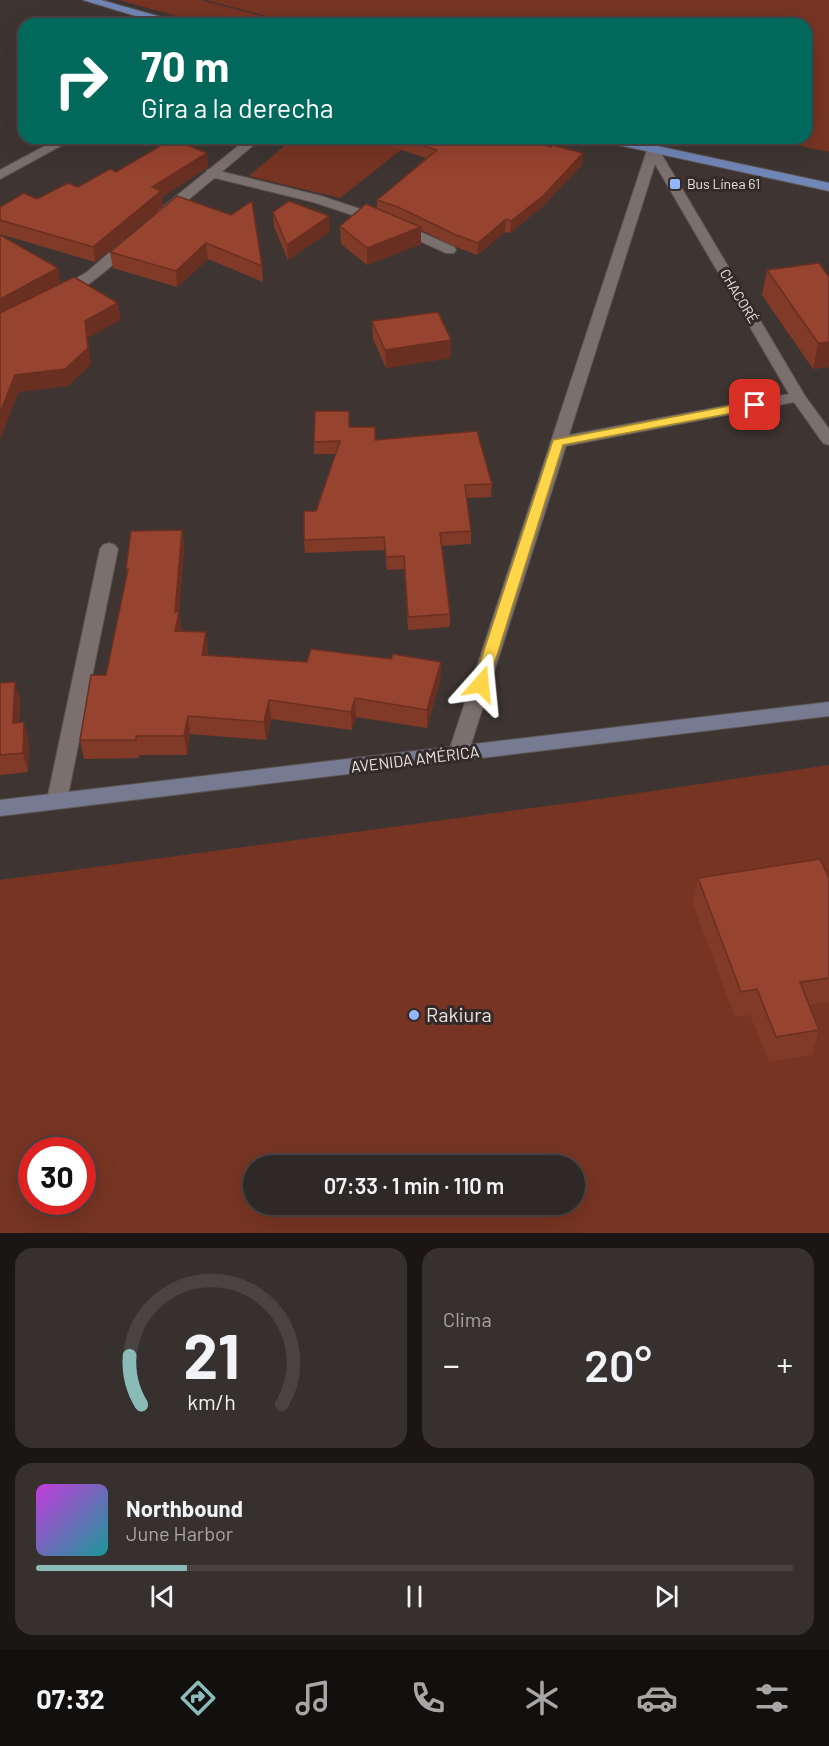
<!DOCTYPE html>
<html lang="es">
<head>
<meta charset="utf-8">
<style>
	:root { --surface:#2e2826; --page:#36302e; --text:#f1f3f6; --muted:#a7a6a7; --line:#494443; --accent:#8bbbb9 }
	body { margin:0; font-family:Barlow,sans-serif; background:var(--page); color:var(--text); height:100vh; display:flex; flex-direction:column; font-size:22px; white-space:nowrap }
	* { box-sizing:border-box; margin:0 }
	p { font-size:20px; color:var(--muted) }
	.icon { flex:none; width:33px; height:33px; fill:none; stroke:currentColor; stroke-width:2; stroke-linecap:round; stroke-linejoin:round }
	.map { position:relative; height:1233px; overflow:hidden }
	.drawer { display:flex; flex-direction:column; gap:15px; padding:15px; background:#191615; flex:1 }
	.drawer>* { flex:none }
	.top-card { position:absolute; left:18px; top:18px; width:794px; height:126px; border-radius:18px; box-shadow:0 6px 24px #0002,0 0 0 2px var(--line); background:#00695c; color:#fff; overflow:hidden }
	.speed { position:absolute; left:18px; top:1137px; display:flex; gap:12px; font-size:30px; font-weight:700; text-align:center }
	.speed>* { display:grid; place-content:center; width:78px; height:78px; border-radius:50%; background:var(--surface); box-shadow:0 6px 24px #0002,0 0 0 2px var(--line); line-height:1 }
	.speed .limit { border:9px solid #d22; background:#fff; color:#111 }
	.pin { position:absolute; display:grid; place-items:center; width:51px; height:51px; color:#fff; margin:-26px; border-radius:12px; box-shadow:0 3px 9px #0006 }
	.me { position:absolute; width:66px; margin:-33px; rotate:18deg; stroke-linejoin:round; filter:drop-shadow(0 0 4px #0008) }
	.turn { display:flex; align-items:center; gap:21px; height:126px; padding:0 24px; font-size:27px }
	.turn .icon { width:78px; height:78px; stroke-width:2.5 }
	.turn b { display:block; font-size:42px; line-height:51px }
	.big { font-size:45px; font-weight:600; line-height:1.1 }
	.drawer .card { flex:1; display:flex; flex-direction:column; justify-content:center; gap:9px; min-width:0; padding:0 21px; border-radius:18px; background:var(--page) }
	.drawer .dial { align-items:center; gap:0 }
	.dial svg { height:156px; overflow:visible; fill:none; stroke:var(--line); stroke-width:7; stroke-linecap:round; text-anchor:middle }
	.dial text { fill:var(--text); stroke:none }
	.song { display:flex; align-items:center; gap:18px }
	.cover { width:72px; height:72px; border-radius:9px; background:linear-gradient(135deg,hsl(290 70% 55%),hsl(180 70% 35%)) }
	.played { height:6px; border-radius:3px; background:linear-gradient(90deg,var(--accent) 20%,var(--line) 20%) }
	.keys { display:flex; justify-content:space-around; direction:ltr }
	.heat { display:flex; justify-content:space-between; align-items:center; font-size:33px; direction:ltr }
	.drawer .tiles { flex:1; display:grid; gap:15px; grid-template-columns:1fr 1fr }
	.card:last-child { grid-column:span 2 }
	.trip { position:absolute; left:243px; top:1155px; width:342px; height:60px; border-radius:30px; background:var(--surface); box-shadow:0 6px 24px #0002,0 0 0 2px var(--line); font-weight:600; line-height:60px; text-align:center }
	.tabs { display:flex; height:96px; justify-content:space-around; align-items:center; background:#12100f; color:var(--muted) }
	.tabs .icon { width:42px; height:42px }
	.tabs .active { color:var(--accent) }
	.tabs b { font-size:27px; color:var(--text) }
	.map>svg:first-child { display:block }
	.green { fill:#773423; fill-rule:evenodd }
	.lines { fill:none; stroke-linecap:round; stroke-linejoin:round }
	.service-casing { stroke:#5c5452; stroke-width:2 }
	.minor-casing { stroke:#5c5452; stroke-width:2 }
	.secondary-casing { stroke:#5c5452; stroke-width:2 }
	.primary-casing { stroke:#5c5452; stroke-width:2 }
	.service { fill:#7b706d; fill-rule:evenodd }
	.minor { fill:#7b706d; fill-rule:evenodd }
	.secondary { fill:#767b92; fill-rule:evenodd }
	.primary { fill:#7086b6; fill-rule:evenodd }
	.wall { fill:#813a28 }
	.shaded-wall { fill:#692f21 }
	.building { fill:#96432f; stroke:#692f21; stroke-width:1.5 }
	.route { fill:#ffd54a; stroke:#a68a30; stroke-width:1.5 }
	.poi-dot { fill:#92b7fd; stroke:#342b28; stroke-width:2 }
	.labels { text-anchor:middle; stroke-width:6; stroke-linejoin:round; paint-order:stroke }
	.far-poi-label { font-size:14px; fill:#eae4e3; stroke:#342b28; text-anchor:start }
	.far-street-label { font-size:14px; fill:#eae4e3; stroke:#342b28 }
	.street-label { font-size:16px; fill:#eae4e3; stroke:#342b28 }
	.near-poi-label { font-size:20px; fill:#eae4e3; stroke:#342b28; text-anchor:start }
</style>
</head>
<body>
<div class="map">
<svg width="829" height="1233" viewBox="0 0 829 1233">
	<rect width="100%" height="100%" fill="#3e3532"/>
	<g class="green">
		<path d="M 119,0 L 201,0 L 292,24 L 206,24 Z"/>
		<path d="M 206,0 L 829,0 L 829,152 L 763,138 L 806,138 L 806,24 L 296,24 Z"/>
		<path d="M 294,138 L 416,138 L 340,198 L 249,176 Z"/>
		<path d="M 829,765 L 829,1233 L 0,1233 L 0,880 L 606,798 ZM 32,1150 L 82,1150 L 82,1202 L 32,1202 ZM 254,1166 L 574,1166 L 574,1204 L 254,1204 Z"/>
	</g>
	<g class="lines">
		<defs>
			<g id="service">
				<path d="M 211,169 L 321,196 L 381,216 L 383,219 L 377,223 L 313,202 L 207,176 L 207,170 Z"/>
				<path d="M 402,224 L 454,247 L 456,250 L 454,253 L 446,253 L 398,231 L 396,228 Z"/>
			</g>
			<g id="minor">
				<path d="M 60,138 L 75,138 L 0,179 L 0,170 Z"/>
				<path d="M 248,138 L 262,138 L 169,216 L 159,216 L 157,213 L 159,210 Z"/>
				<path d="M 653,146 L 659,150 L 805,396 L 829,429 L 829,445 L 823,443 L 794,402 L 566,446 L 468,754 L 465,759 L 458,761 L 451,759 L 448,754 L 647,150 ZM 655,164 L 789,394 L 569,435 Z"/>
				<path d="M 129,239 L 134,240 L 136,243 L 134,246 C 119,259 75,302 55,297 L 53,294 L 55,291 L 87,272 L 124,240 Z"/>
				<path d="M 109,543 L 115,545 L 118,549 L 67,800 L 64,805 L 57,808 L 50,805 L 47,800 L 100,549 L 103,545 Z"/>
			</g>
			<path id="secondary" d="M 829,702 L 829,716 L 0,816 L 0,800 Z"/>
			<g id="primary">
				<path d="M 83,0 L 101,0 L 179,22 L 181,24 L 162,24 Z"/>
				<path d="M 598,138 L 620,138 L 829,183 L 829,191 L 600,141 Z"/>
			</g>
		</defs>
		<use href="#service" class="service-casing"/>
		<use href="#minor" class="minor-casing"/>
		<use href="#secondary" class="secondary-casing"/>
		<use href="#primary" class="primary-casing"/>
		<use href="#service" class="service"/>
		<use href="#minor" class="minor"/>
		<use href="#secondary" class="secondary"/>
		<use href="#primary" class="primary"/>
	</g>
	<g class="wall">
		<path d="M 386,138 L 491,138 L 551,147 L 583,153 L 582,165 L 542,207 L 510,233 L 505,232 L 477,255 L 456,247 L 421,230 L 421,244 L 367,265 L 341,244 L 340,226 L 377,209 L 377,200 L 426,158 L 386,145 Z"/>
		<path d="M 208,167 L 162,197 L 163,206 L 95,262 L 0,234 L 0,207 L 37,199 L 78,187 L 116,172 Z"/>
		<path d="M 177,196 L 262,266 L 263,282 L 208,259 L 177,287 L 113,268 L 110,252 Z"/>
		<path d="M 273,212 L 330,231 L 288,260 L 274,227 Z"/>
		<path d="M 767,270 L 829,277 L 829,367 L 813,369 L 762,295 Z"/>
		<path d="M 372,321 L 451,358 L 386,368 L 373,339 Z"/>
		<path d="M 350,427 L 375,440 L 492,484 L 491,497 L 467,498 L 471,531 L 471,544 L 441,546 L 450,614 L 450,627 L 408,630 L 404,569 L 387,570 L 385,550 L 305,553 L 304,540 L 316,511 L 336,454 L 314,454 L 314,442 Z"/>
		<path d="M 182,530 L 184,548 L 179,612 L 181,631 L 208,650 L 208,655 L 307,662 L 391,659 L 441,662 L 440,681 L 427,728 L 356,717 L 352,730 L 271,719 L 266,740 L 190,734 L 187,755 L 139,755 L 139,758 L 84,759 L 80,740 L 106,675 L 127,574 L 126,569 Z"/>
		<path d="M 15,682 L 20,700 L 19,723 L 29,741 L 28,772 L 0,775 L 0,683 Z"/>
		<path d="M 698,878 L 829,878 L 829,1002 L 809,1005 L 819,1030 L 812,1055 L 769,1062 L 750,1015 L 735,1017 L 693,904 Z"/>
	</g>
	<g class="shaded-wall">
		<path d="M 207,153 L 208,167 L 162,197 L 163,206 L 95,262 L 93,247 L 152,187 Z"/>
		<path d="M 583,153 L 582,165 L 542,207 L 510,233 L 511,221 Z"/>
		<path d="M 329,216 L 330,231 L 288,260 L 287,245 Z"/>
		<path d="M 506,219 L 505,232 L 477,255 L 478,243 Z"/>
		<path d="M 421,227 L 421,244 L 367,265 L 367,248 Z"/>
		<path d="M 206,243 L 208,259 L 177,287 L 176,271 Z"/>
		<path d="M 58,268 L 61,285 L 0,317 L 0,299 Z"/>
		<path d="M 118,303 L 121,320 L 88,338 L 91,365 L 68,386 L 19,392 L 0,440 L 0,413 L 15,375 L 85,321 Z"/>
		<path d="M 451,340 L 451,358 L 386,368 L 385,350 Z"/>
		<path d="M 829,342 L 829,367 L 813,369 L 818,343 Z"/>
		<path d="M 182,530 L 184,548 L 179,613 L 179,612 L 182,631 L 175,631 L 175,612 Z"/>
		<path d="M 206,632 L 208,650 L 205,673 L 202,655 Z"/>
		<path d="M 441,662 L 440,681 L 427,728 L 427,710 Z"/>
		<path d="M 15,682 L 20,700 L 18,742 L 13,723 Z"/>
		<path d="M 355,698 L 356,717 L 352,730 L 351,712 Z"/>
		<path d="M 269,700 L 271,719 L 266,740 L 264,722 Z"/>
		<path d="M 188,716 L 190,734 L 187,755 L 184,736 Z"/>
		<path d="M 24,722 L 29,741 L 28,772 L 23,753 Z"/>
	</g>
	<g class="building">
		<path d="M 400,138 L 523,138 L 551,147 L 552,145 L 583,153 L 543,196 L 511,221 L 506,219 L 478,243 L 456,235 L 398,207 L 377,200 L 437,150 Z"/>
		<path d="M 172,139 L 207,153 L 152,187 L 161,191 L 93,247 L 0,220 L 0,207 L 24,193 L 37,199 L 68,183 L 78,187 L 110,169 L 116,172 Z"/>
		<path d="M 177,196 L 231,215 L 252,201 L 262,266 L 206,243 L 176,271 L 110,252 Z"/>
		<path d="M 289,201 L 329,216 L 287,245 L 273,212 Z"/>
		<path d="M 366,204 L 421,227 L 367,248 L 340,226 Z"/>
		<path d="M 0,235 L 58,268 L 0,299 Z"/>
		<path d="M 819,263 L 829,277 L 829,342 L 818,343 L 767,270 Z"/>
		<path d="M 74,277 L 118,303 L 85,321 L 88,348 L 65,369 L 15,375 L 0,413 L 0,313 Z"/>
		<path d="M 438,312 L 451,340 L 385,350 L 372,321 Z"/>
		<path d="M 315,411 L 349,411 L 349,427 L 375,427 L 375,440 L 477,431 L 492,484 L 465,485 L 471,531 L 440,533 L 450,614 L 408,617 L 404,556 L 386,557 L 384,537 L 304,540 L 304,511 L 316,511 L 340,441 L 314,442 Z"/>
		<path d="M 182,530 L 175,612 L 179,612 L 175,631 L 206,632 L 202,655 L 307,662 L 311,649 L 391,659 L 393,654 L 441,662 L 427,710 L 355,698 L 351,712 L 269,700 L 264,722 L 188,716 L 184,736 L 136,736 L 136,740 L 80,740 L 91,675 L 106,675 L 128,569 L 126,569 L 131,531 Z"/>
		<path d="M 15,682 L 13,723 L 24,722 L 23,753 L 0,755 L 0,683 Z"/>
		<path d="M 820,859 L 829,878 L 829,978 L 800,982 L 819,1030 L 776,1037 L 757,989 L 741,992 L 698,878 Z"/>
	</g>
	<path class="route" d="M 755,401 L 759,402 L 759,408 L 563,445 L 488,684 L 486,687 L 476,687 L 473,684 L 553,440 Z"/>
	<g class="poi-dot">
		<rect x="669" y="178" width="12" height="12" rx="3"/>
		<circle cx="414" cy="1015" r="6"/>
	</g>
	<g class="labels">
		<g class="far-poi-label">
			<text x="687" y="189">Bus Línea 61</text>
		</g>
		<g class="far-street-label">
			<text transform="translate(739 296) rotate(59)" y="5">CHACORÉ</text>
		</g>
		<g class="street-label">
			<text transform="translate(415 759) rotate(-7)" y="6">AVENIDA AMÉRICA</text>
		</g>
		<g class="near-poi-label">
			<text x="426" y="1022">Rakiura</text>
		</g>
	</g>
</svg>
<div class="speed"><div class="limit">30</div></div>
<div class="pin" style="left:755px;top:405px;background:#d93025"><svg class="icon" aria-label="arrive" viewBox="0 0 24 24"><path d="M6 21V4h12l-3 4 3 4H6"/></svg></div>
<svg class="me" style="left:481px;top:684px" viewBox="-20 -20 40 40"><path d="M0-17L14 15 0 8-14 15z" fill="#ffd54a" stroke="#fff" stroke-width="4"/></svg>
<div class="trip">07:33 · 1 min · 110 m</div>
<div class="top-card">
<div class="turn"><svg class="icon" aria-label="right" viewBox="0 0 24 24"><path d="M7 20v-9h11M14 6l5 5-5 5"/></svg><div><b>70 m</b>Gira a la derecha</div></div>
</div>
</div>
<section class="drawer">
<div class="tiles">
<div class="card dial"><svg viewBox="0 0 100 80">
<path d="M14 69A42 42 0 1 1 86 69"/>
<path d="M14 69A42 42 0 0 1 8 44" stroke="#8bbbb9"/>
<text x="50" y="56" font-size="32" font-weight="700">21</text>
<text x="50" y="72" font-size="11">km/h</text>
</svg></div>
<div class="card"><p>Clima</p>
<div class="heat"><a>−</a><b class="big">20°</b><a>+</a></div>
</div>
<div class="card">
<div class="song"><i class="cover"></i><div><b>Northbound</b><p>June Harbor</p></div></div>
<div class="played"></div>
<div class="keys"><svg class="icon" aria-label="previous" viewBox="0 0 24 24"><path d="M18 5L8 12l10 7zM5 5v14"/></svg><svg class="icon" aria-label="pause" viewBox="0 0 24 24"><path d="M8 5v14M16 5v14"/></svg><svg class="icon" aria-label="next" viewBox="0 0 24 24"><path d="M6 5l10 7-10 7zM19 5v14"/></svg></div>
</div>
</div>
</section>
<nav class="tabs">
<b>07:32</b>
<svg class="icon active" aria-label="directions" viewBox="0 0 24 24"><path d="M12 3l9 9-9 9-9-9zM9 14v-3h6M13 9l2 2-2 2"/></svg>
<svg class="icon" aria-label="music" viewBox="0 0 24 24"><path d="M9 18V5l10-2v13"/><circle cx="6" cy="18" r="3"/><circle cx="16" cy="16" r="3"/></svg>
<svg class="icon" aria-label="phone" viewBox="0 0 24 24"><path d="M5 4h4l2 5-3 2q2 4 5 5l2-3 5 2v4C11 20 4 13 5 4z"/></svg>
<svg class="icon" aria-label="climate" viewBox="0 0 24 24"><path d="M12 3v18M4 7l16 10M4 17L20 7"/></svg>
<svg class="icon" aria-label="car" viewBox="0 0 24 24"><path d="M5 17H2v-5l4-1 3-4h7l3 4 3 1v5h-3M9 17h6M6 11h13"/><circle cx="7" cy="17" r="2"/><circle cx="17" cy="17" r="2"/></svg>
<svg class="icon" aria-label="filters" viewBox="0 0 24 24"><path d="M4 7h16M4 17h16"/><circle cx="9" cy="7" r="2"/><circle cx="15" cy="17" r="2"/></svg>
</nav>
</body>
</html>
